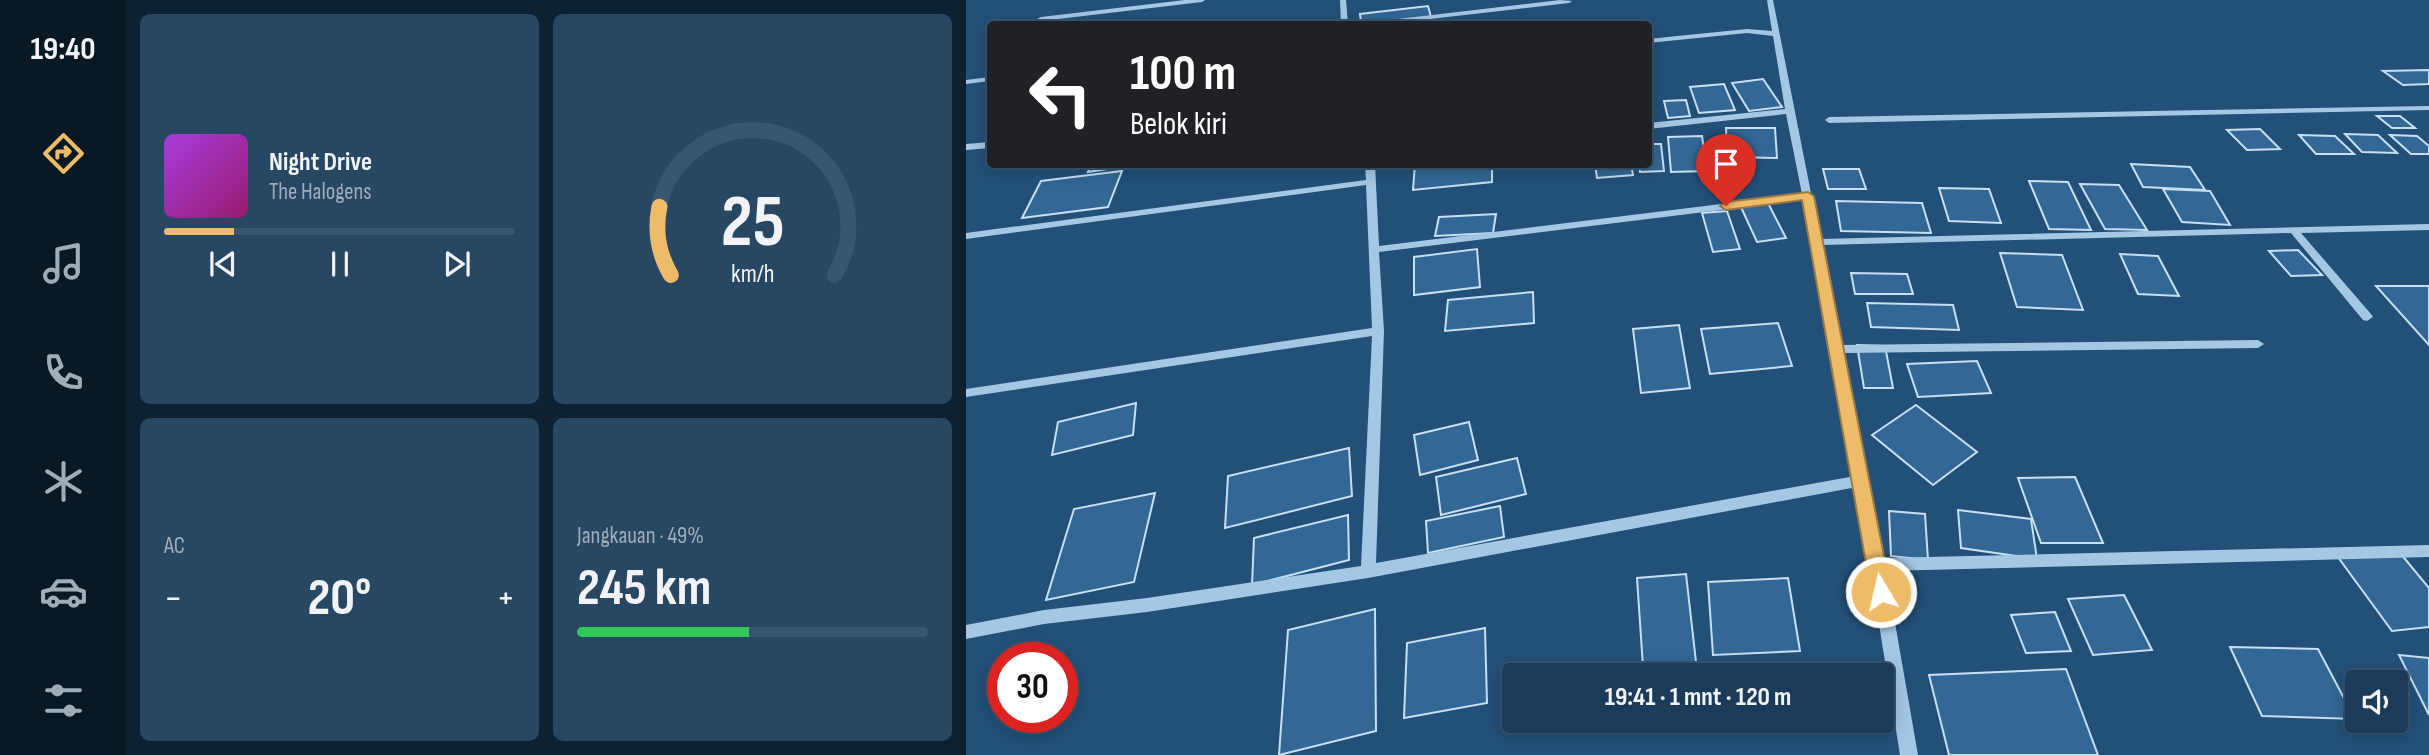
<!DOCTYPE html>
<html lang="id">
<head>
<meta charset="utf-8">
<style>
	:root { --surface:#1a3c5a; --page:#274763; --text:#f1f3f6; --muted:#9fadbb; --line:#385670; --accent:#eebb68 }
	body { margin:0; font-family:"Sofia Sans Condensed",sans-serif; background:var(--page); color:var(--text); height:100vh; display:flex; flex-direction:column; font-size:26px; white-space:nowrap }
	* { box-sizing:border-box; margin:0 }
	p { font-size:23px; color:var(--muted) }
	.icon { flex:none; width:38px; height:38px; fill:none; stroke:currentColor; stroke-width:2; stroke-linecap:round; stroke-linejoin:round }
	.map { position:relative; flex:1; overflow:hidden }
	.panel { display:flex; flex-direction:column; gap:14px; padding:14px; background:#0e2132; width:840px }
	.panel>* { flex:none }
	.hud { position:absolute; left:21px; top:21px; width:665px; height:147px; border-radius:7px; box-shadow:0 4px 18px #0003,0 0 0 2px var(--line); background:#202124; color:#fff; overflow:hidden }
	.tools { position:absolute; left:1379px; top:670px; display:grid; gap:14px }
	.tools a { display:grid; place-items:center; width:63px; height:63px; border-radius:7px; background:var(--surface); box-shadow:0 4px 18px #0003,0 0 0 2px var(--line); font-size:35px }
	.speed { position:absolute; left:21px; top:642px; display:flex; gap:14px; font-size:35px; font-weight:700; text-align:center }
	.speed>* { display:grid; place-content:center; width:91px; height:91px; border-radius:50%; background:var(--surface); box-shadow:0 4px 18px #0003,0 0 0 2px var(--line); line-height:1 }
	.speed .limit { border:10px solid #d22; background:#fff; color:#111 }
	.pin { position:absolute; display:grid; place-items:center; width:60px; height:60px; color:#fff; margin:-72px -30px; border-radius:50% 50% 50% 0; rotate:-45deg; box-shadow:0 0 7px #0007 }
	.pin .icon { rotate:45deg }
	.me { position:absolute; width:77px; margin:-38px; rotate:351deg; stroke-linejoin:round; filter:drop-shadow(0 0 5px #0008) }
	.turn { display:flex; align-items:center; gap:24px; height:147px; padding:0 28px; font-size:32px }
	.turn .icon { width:91px; height:91px; stroke-width:2.5 }
	.turn b { display:block; font-size:49px; line-height:60px }
	.big { font-size:52px; font-weight:700; line-height:1.1 }
	.panel .tile { flex:1; display:flex; flex-direction:column; justify-content:center; gap:10px; min-width:0; padding:0 24px; border-radius:10px; background:var(--page) }
	.panel .dial { align-items:center; gap:0 }
	.dial svg { height:182px; overflow:visible; fill:none; stroke:var(--line); stroke-width:7; stroke-linecap:round; text-anchor:middle }
	.dial text { fill:var(--text); stroke:none }
	.song { display:flex; align-items:center; gap:21px }
	.cover { width:84px; height:84px; border-radius:10px; background:linear-gradient(135deg,hsl(280 70% 55%),hsl(320 70% 35%)) }
	.played { height:7px; border-radius:4px; background:linear-gradient(90deg,var(--accent) 20%,var(--line) 20%) }
	.keys { display:flex; justify-content:space-around; direction:ltr }
	.heat { display:flex; justify-content:space-between; align-items:center; font-size:38px; direction:ltr }
	.charge { height:10px; border-radius:5px; background:linear-gradient(90deg,#34c759 49%,var(--line) 0) }
	.panel .tiles { flex:1; display:grid; gap:14px; grid-template-columns:repeat(2,1fr) }
	.trip { position:absolute; left:536px; top:663px; width:392px; height:70px; border-radius:7px; background:var(--surface); box-shadow:0 4px 18px #0003,0 0 0 2px var(--line); font-weight:700; line-height:70px; text-align:center }
	main { display:flex; flex:1; min-height:0 }
	.menu { display:flex; flex-direction:column; width:126px; justify-content:space-around; align-items:center; background:#0a1824; color:var(--muted) }
	.menu .icon { width:49px; height:49px }
	.menu .selected { color:var(--accent) }
	.menu b { font-size:32px; color:var(--text) }
	.map>svg:first-child { display:block }
	.building { fill:#336795; stroke:#c7dff3; stroke-width:2 }
	.lines { fill:none; stroke-linecap:round; stroke-linejoin:round }
	.minor { fill:#a4c7e4; fill-rule:evenodd }
	.route { fill:#eebb68; stroke:#9b7a44; stroke-width:2 }
</style>
</head>
<body>
<main>
<nav class="menu">
<b>19:40</b>
<svg class="icon selected" aria-label="directions" viewBox="0 0 24 24"><path d="M12 3l9 9-9 9-9-9zM9 14v-3h6M13 9l2 2-2 2"/></svg>
<svg class="icon" aria-label="music" viewBox="0 0 24 24"><path d="M9 18V5l10-2v13"/><circle cx="6" cy="18" r="3"/><circle cx="16" cy="16" r="3"/></svg>
<svg class="icon" aria-label="phone" viewBox="0 0 24 24"><path d="M5 4h4l2 5-3 2q2 4 5 5l2-3 5 2v4C11 20 4 13 5 4z"/></svg>
<svg class="icon" aria-label="climate" viewBox="0 0 24 24"><path d="M12 3v18M4 7l16 10M4 17L20 7"/></svg>
<svg class="icon" aria-label="car" viewBox="0 0 24 24"><path d="M5 17H2v-5l4-1 3-4h7l3 4 3 1v5h-3M9 17h6M6 11h13"/><circle cx="7" cy="17" r="2"/><circle cx="17" cy="17" r="2"/></svg>
<svg class="icon" aria-label="filters" viewBox="0 0 24 24"><path d="M4 7h16M4 17h16"/><circle cx="9" cy="7" r="2"/><circle cx="15" cy="17" r="2"/></svg>
</nav>
<section class="panel">
<div class="tiles">
<div class="tile">
<div class="song"><i class="cover"></i><div><b>Night Drive</b><p>The Halogens</p></div></div>
<div class="played"></div>
<div class="keys"><svg class="icon" aria-label="previous" viewBox="0 0 24 24"><path d="M18 5L8 12l10 7zM5 5v14"/></svg><svg class="icon" aria-label="pause" viewBox="0 0 24 24"><path d="M8 5v14M16 5v14"/></svg><svg class="icon" aria-label="next" viewBox="0 0 24 24"><path d="M6 5l10 7-10 7zM19 5v14"/></svg></div>
</div>
<div class="tile dial"><svg viewBox="0 0 100 80">
<path d="M14 69A42 42 0 1 1 86 69"/>
<path d="M14 69A42 42 0 0 1 9 39" stroke="#eebb68"/>
<text x="50" y="56" font-size="32" font-weight="700">25</text>
<text x="50" y="72" font-size="11">km/h</text>
</svg></div>
<div class="tile"><p>AC</p>
<div class="heat"><a>−</a><b class="big">20°</b><a>+</a></div>
</div>
<div class="tile"><p>Jangkauan · 49%</p><b class="big">245 km</b><div class="charge"></div></div>
</div>
</section>
<div class="map">
<svg width="1463" height="755" viewBox="0 0 1463 755">
	<rect width="100%" height="100%" fill="#235078"/>
	<g class="building">
		<path d="M 462,6 L 465,17 L 395,24 L 394,14 Z"/>
		<path d="M 1463,70 L 1463,84 L 1437,85 L 1417,71 Z"/>
		<path d="M 797,79 L 816,107 L 783,111 L 766,83 Z"/>
		<path d="M 758,84 L 769,110 L 733,113 L 724,87 Z"/>
		<path d="M 720,100 L 724,116 L 702,118 L 698,101 Z"/>
		<path d="M 1411,116 L 1434,116 L 1449,128 L 1426,128 Z"/>
		<path d="M 760,128 L 809,128 L 811,158 L 761,157 Z"/>
		<path d="M 1294,129 L 1314,149 L 1281,150 L 1261,130 Z"/>
		<path d="M 1379,134 L 1412,135 L 1431,153 L 1396,152 Z"/>
		<path d="M 1333,135 L 1369,136 L 1388,154 L 1350,154 Z"/>
		<path d="M 1424,135 L 1451,136 L 1463,146 L 1463,154 L 1445,154 Z"/>
		<path d="M 736,136 L 741,171 L 705,172 L 702,137 Z"/>
		<path d="M 682,144 L 695,144 L 698,171 L 674,172 L 673,164 L 682,164 Z"/>
		<path d="M 125,164 L 175,164 L 122,172 Z"/>
		<path d="M 449,164 L 526,164 L 526,182 L 447,190 Z"/>
		<path d="M 629,164 L 665,164 L 667,175 L 631,178 Z"/>
		<path d="M 1165,164 L 1224,167 L 1239,190 L 1177,187 Z"/>
		<path d="M 857,169 L 893,169 L 900,189 L 862,189 Z"/>
		<path d="M 156,171 L 142,207 L 56,218 L 75,181 Z"/>
		<path d="M 1063,181 L 1102,182 L 1125,230 L 1083,229 Z"/>
		<path d="M 1114,184 L 1153,185 L 1181,230 L 1139,229 Z"/>
		<path d="M 973,188 L 1023,189 L 1035,223 L 983,221 Z"/>
		<path d="M 1197,189 L 1244,191 L 1264,225 L 1216,222 Z"/>
		<path d="M 801,201 L 820,238 L 791,242 L 774,205 Z"/>
		<path d="M 870,201 L 956,203 L 965,233 L 875,231 Z"/>
		<path d="M 761,211 L 774,249 L 747,252 L 736,213 Z"/>
		<path d="M 530,214 L 527,233 L 469,236 L 473,217 Z"/>
		<path d="M 511,249 L 514,287 L 448,295 L 448,257 Z"/>
		<path d="M 1332,250 L 1356,275 L 1325,276 L 1303,251 Z"/>
		<path d="M 1034,253 L 1096,255 L 1117,310 L 1051,307 Z"/>
		<path d="M 1154,254 L 1192,256 L 1213,296 L 1172,294 Z"/>
		<path d="M 885,273 L 941,274 L 947,294 L 889,294 Z"/>
		<path d="M 1410,286 L 1463,286 L 1463,345 Z"/>
		<path d="M 567,292 L 568,323 L 479,331 L 482,300 Z"/>
		<path d="M 901,303 L 987,305 L 993,330 L 905,327 Z"/>
		<path d="M 812,323 L 826,366 L 744,374 L 735,329 Z"/>
		<path d="M 713,325 L 724,388 L 675,393 L 667,329 Z"/>
		<path d="M 891,345 L 919,346 L 927,388 L 898,388 Z"/>
		<path d="M 1011,361 L 1025,393 L 952,397 L 941,364 Z"/>
		<path d="M 170,403 L 167,435 L 86,455 L 92,422 Z"/>
		<path d="M 950,405 L 1011,452 L 967,485 L 906,435 Z"/>
		<path d="M 503,422 L 512,460 L 454,475 L 448,435 Z"/>
		<path d="M 383,448 L 386,496 L 259,528 L 262,476 Z"/>
		<path d="M 551,458 L 560,494 L 475,515 L 470,477 Z"/>
		<path d="M 1109,477 L 1137,543 L 1075,543 L 1052,478 Z"/>
		<path d="M 189,493 L 168,582 L 80,600 L 108,509 Z"/>
		<path d="M 534,506 L 538,537 L 462,553 L 460,521 Z"/>
		<path d="M 992,510 L 1065,519 L 1071,559 L 995,548 Z"/>
		<path d="M 923,511 L 959,514 L 962,560 L 925,556 Z"/>
		<path d="M 382,515 L 383,560 L 286,585 L 288,538 Z"/>
		<path d="M 1430,548 L 1463,588 L 1463,627 L 1426,631 L 1369,553 Z"/>
		<path d="M 720,574 L 730,662 L 677,667 L 671,578 Z"/>
		<path d="M 822,578 L 834,651 L 747,655 L 742,582 Z"/>
		<path d="M 1158,595 L 1186,650 L 1127,655 L 1102,599 Z"/>
		<path d="M 409,609 L 410,731 L 313,755 L 322,630 Z"/>
		<path d="M 1089,612 L 1105,651 L 1060,653 L 1045,615 Z"/>
		<path d="M 519,628 L 521,703 L 438,718 L 441,643 Z"/>
		<path d="M 1264,647 L 1352,649 L 1389,719 L 1296,716 Z"/>
		<path d="M 1433,655 L 1463,658 L 1463,715 Z"/>
		<path d="M 1100,669 L 1132,755 L 983,755 L 963,675 Z"/>
	</g>
	<g class="lines">
		<g class="minor">
			<path d="M 219,0 L 239,0 L 236,2 L 75,21 L 71,19 L 75,17 Z"/>
			<path d="M 374,0 L 380,0 L 382,24 L 375,24 Z"/>
			<path d="M 594,0 L 606,1 L 603,3 L 420,24 L 402,24 L 406,22 Z"/>
			<path d="M 801,0 L 807,0 L 854,239 L 1463,224 L 1463,230 L 1335,233 L 1405,314 L 1407,317 L 1401,321 L 1397,320 L 1325,233 L 856,245 L 876,345 L 1292,340 L 1298,344 L 1292,348 L 878,353 L 918,558 L 1463,545 L 1463,557 L 920,571 L 952,755 L 934,755 L 891,487 L 402,578 L 181,612 L 78,624 L 0,639 L 0,625 L 78,610 L 181,598 L 395,566 L 406,336 L 0,397 L 0,389 L 406,328 L 400,185 L 0,239 L 0,233 L 400,180 L 399,164 L 409,164 L 413,246 L 836,194 L 820,114 L 682,129 L 682,123 L 819,109 L 807,36 L 781,33 L 682,43 L 682,39 L 781,29 L 806,31 ZM 837,200 L 889,476 L 410,563 L 418,331 L 413,252 Z"/>
			<path d="M 24,77 L 24,81 L 0,84 L 0,80 Z"/>
			<path d="M 1463,106 L 1463,110 L 863,123 L 859,120 L 863,117 Z"/>
			<path d="M 24,142 L 24,148 L 0,150 L 0,144 Z"/>
		</g>
	</g>
	<path class="route" d="M 842,192 L 848,196 L 925,592 L 922,598 L 915,601 L 908,598 L 905,592 L 836,200 L 760,210 L 754,206 L 760,202 Z"/>
</svg>
<div class="tools">
<a><svg class="icon" aria-label="sound" viewBox="0 0 24 24"><path d="M4 9h4l5-4v14l-5-4H4zM17 9q2 3 0 6"/></svg></a>
</div>
<div class="speed"><div class="limit">30</div></div>
<div class="pin" style="left:760px;top:206px;background:#d93025"><svg class="icon" aria-label="arrive" viewBox="0 0 24 24"><path d="M6 21V4h12l-3 4 3 4H6"/></svg></div>
<svg class="me" style="left:915px;top:592px" viewBox="-20 -20 40 40"><circle r="17" fill="#eebb68" stroke="#fff" stroke-width="3"/><path d="M0-11L8 9 0 5-8 9z" fill="#fff"/></svg>
<div class="trip">19:41 · 1 mnt · 120 m</div>
<div class="hud">
<div class="turn"><svg class="icon" aria-label="left" viewBox="0 0 24 24"><path d="M17 20v-9H6M10 6l-5 5 5 5"/></svg><div><b>100 m</b>Belok kiri</div></div>
</div>
</div>
</main>
</body>
</html>
